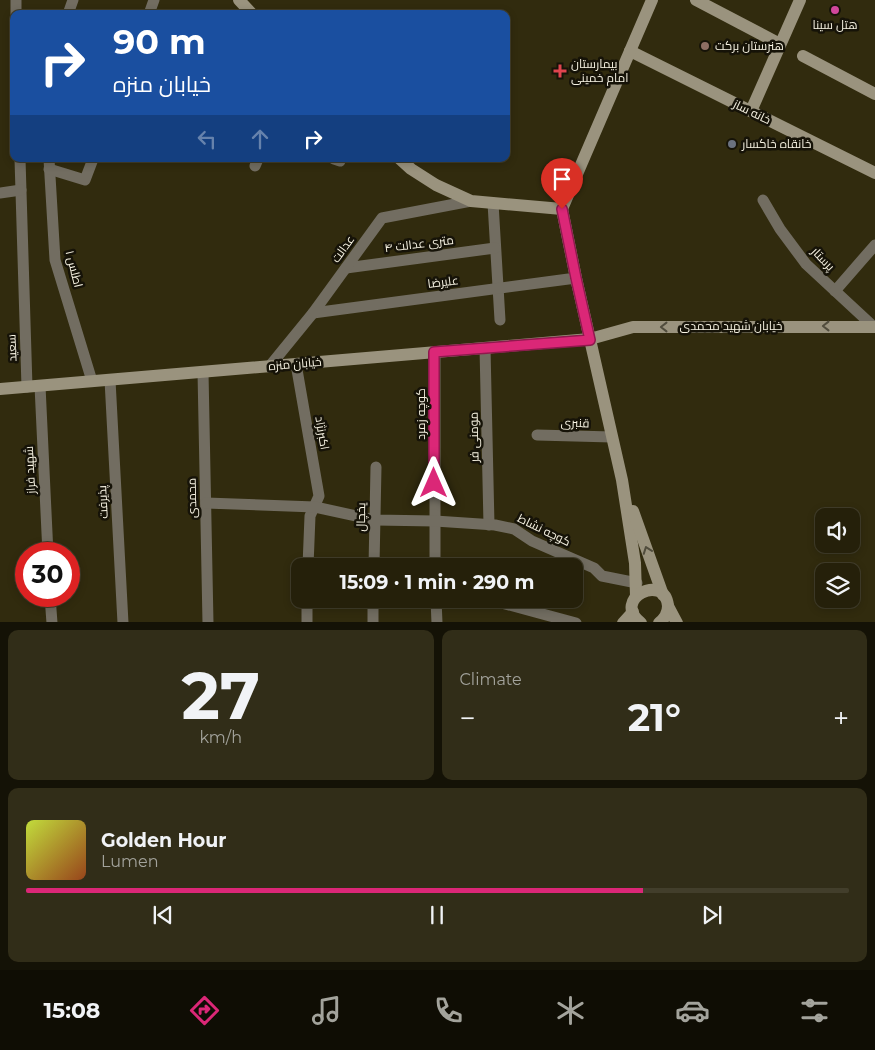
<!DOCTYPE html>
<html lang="en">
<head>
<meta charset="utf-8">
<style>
	:root { --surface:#25200a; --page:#312d18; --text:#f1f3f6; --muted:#a3a39c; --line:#423e2b; --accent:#db2777 }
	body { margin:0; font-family:Montserrat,Cairo,sans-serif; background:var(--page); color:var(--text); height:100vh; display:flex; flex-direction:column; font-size:19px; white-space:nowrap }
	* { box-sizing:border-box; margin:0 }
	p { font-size:16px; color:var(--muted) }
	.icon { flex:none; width:28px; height:28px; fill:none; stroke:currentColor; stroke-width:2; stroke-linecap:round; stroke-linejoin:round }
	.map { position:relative; height:622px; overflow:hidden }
	.drawer { display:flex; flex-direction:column; gap:8px; padding:8px; background:#141206; flex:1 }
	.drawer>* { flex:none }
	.banner { position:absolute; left:10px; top:10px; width:500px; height:152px; border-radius:10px; box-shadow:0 2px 8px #0003,0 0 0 1px var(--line); background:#1a4fa0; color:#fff; overflow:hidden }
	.fabs { position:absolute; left:815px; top:508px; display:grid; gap:10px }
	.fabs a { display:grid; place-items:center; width:45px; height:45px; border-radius:10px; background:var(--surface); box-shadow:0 2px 8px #0003,0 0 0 1px var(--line); font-size:25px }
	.speed { position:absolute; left:15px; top:542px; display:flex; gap:10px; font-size:25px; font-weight:700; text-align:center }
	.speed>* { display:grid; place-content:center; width:65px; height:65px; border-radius:50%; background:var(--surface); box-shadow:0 2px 8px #0003,0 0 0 1px var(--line); line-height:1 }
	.speed .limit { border:8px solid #d22; background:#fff; color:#111 }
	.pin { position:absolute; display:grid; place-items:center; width:42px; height:42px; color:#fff; margin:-51px -21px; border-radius:50% 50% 50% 0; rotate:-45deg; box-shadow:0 0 5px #0007 }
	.pin .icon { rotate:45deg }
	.me { position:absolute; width:55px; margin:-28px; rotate:0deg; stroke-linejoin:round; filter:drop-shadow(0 0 4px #0008) }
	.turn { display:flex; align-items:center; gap:18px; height:105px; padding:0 20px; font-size:22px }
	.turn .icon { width:65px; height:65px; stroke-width:2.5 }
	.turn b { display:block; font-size:35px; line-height:42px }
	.lanes { display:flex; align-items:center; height:48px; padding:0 20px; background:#0003; justify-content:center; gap:25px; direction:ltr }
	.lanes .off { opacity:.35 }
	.big { font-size:38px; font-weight:700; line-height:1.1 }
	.drawer .widget { flex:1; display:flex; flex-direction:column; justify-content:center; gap:8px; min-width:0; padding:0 18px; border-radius:10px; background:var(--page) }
	.drawer .dial { align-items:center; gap:0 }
	.dial b { font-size:65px; line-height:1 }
	.song { display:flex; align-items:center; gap:15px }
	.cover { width:60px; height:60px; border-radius:8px; background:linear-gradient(135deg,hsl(70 70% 55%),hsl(20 70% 35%)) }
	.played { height:5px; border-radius:2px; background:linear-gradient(90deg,var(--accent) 75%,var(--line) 75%) }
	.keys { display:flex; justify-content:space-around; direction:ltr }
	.heat { display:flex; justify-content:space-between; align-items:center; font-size:28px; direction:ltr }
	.drawer .tiles { flex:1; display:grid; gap:8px; grid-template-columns:1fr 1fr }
	.widget:last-child { grid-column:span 2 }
	.trip { position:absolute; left:291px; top:558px; width:292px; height:50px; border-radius:10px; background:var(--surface); box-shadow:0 2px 8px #0003,0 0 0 1px var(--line); font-weight:700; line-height:50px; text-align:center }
	.tab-bar { display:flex; height:80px; justify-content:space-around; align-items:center; background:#0f0d04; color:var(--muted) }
	.tab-bar .icon { width:35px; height:35px }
	.tab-bar .on { color:var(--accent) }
	.tab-bar b { font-size:22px; color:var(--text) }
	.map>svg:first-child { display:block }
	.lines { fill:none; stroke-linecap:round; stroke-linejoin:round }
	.street { stroke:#726d61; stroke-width:11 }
	.secondary { stroke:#9a937e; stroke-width:12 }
	.oneway { stroke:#514d3d }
	.route-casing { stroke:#8e194d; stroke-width:12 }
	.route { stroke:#db2777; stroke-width:9 }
	.hotel-dot { fill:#d1479c; stroke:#161308; stroke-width:2 }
	.education-dot { fill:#8d6e63; stroke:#161308; stroke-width:2 }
	.health-dot { fill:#e0444e; stroke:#161308; stroke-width:2 }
	.worship-dot { fill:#6b7280; stroke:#161308; stroke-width:2 }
	.labels { text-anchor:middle; stroke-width:5; stroke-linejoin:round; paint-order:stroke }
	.poi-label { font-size:12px; fill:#f7f3e3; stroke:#161308; text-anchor:start }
	.street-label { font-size:12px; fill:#f7f3e3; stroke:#161308 }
</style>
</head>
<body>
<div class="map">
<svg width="875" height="623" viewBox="0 0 875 623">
	<rect width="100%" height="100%" fill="#312b0e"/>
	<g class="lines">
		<g class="street">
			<path d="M 16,0 L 16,14"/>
			<path d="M 68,14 L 73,0"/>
			<path d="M 149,14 L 154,0"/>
			<path d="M 20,159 L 27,387"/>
			<path d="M 49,159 L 55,260 L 92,381"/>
			<path d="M 334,159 L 340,161 L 341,159"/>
			<path d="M 255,166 L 258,159"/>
			<path d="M 49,169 L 85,180 L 93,159"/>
			<path d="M 0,193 L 21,190"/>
			<path d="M 763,200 L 780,229 L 806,264 L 874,327"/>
			<path d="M 493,203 L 500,320"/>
			<path d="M 346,268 L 495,248"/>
			<path d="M 835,291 L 875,245"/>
			<path d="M 313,313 L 576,278"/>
			<path d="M 485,348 L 489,525"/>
			<path d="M 435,353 L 435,566"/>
			<path d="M 296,364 L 319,496 L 310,516 L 308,566"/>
			<path d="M 269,367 L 313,313 L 382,218 L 471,201"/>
			<path d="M 203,372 L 208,623"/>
			<path d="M 110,380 L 123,623"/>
			<path d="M 40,386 L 48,554"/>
			<path d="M 537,435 L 612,437"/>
			<path d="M 206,503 L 315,507 L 375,520 L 435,521 L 495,525 L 514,529 L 532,541 L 594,568 L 602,576 L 637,583"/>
			<path d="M 374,566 L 376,467"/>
			<path d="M 50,596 L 52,623"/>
			<path d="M 436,599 L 437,623"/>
			<path d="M 487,599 L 576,623"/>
			<path d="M 307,623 L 307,599"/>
			<path d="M 373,623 L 373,599"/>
		</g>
		<g class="secondary">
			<path d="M 239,0 L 252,14"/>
			<path d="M 696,0 L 780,44"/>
			<path d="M 630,51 L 875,173"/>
			<path d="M 803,56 L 875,94"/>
			<path d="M 751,111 L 800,0"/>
			<path d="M 400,159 L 411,169 L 436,185 L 471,201 L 562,209 L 576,278 L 622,480 L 635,563 L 636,596"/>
			<path d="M 562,209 L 652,0"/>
			<path d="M 0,389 L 590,339 L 633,327 L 875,327"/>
			<path d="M 633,511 L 663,595"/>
			<path d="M 668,606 L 677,623"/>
			<path d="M 623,623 L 633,612"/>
			<path d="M 641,623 C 610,599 665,572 668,606 C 668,613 664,619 659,623"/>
		</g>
	</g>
	<defs><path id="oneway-chevron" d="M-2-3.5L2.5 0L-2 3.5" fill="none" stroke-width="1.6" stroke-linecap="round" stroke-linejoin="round" transform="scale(1.25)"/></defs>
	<g class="oneway">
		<use href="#oneway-chevron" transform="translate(826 326) rotate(-180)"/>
		<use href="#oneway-chevron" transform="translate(664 327) rotate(180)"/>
		<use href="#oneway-chevron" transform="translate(647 550) rotate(-110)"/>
	</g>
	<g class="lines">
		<defs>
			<path id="route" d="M 434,483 L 434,352 L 590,340 L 576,278 L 562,209"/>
		</defs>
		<use href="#route" class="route-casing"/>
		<use href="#route" class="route"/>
	</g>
	<circle class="hotel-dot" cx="835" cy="10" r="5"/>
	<circle class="education-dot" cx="705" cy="46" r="5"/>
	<path class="health-dot" d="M557.5 63.5h5v5h5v5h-5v5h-5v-5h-5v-5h5z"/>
	<circle class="worship-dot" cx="732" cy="144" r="5"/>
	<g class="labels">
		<g class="poi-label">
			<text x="835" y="29" text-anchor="middle">هتل سینا</text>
			<text x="715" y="50">هنرستان برکت</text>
			<text x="571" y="68">بیمارستان<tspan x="571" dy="14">امام خمینی</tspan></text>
			<text x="742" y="148">خانقاه خاکسار</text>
		</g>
		<g class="street-label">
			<text transform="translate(752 112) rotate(26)" y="4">خانه ساز</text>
			<text transform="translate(419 244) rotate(-7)" y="4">۴ متری عدالت</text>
			<text transform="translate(343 249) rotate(-54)" y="4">عدالت</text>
			<text transform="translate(823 259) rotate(46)" y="4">پرستار</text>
			<text transform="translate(74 269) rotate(76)" y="4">اطلس ۱</text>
			<text transform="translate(443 282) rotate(-7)" y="4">علیرضا</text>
			<text x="731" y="330">خیابان شهید محمدی</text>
			<text transform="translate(12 348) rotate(-92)" y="4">سعید</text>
			<text transform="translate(295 364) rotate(-5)" y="4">خیابان منزه</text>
			<text transform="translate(421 414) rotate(-90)" y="4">کوچه زمرد</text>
			<text transform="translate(575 423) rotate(2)" y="4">قنبری</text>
			<text transform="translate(322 433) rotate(80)" y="4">اکبرنژاد</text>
			<text transform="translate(474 437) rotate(-91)" y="4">مومنی فر</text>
			<text transform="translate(30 470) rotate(-93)" y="4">شهید فراز</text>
			<text transform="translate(192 498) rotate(-91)" y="4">محمدی</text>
			<text transform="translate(103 502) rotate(-93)" y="4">پذیرفت</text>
			<text transform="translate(361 517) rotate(-89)" y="4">یخچال</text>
			<text transform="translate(544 530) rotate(26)" y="4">کوچه نشاط</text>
		</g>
	</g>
</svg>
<div class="fabs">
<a><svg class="icon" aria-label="sound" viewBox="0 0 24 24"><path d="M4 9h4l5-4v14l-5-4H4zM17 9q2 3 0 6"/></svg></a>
<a><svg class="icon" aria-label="layers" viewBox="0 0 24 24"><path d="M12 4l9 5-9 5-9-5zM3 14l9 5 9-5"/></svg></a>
</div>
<div class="speed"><div class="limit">30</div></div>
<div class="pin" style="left:562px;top:209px;background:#d93025"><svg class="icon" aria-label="arrive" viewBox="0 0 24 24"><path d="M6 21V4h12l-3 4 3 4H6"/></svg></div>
<svg class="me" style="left:434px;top:483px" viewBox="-20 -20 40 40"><path d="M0-17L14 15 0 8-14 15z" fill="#db2777" stroke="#fff" stroke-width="4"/></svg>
<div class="trip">15:09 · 1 min · 290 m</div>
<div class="banner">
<div class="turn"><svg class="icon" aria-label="right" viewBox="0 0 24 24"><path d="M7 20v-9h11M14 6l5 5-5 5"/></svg><div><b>90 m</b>خیابان منزه</div></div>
<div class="lanes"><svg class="icon off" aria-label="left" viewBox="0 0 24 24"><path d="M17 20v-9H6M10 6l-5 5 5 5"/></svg><svg class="icon off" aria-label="ahead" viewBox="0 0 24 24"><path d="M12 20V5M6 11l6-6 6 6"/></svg><svg class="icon" aria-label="right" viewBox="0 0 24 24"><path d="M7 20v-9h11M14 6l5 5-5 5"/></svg></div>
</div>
</div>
<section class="drawer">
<div class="tiles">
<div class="widget dial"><b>27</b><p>km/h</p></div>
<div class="widget"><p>Climate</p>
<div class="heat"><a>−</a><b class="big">21°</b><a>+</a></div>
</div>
<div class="widget">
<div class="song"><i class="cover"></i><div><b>Golden Hour</b><p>Lumen</p></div></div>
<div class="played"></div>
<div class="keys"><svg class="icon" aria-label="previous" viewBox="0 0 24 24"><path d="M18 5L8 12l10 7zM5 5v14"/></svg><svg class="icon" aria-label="pause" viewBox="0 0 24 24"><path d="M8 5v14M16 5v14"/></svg><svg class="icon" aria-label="next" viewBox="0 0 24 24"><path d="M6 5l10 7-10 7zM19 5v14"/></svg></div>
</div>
</div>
</section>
<nav class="tab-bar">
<b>15:08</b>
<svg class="icon on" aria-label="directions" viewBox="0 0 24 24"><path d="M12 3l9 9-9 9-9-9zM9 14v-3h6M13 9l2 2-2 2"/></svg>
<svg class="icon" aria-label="music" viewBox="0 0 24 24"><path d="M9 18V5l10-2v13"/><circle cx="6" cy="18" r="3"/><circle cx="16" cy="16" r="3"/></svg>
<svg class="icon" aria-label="phone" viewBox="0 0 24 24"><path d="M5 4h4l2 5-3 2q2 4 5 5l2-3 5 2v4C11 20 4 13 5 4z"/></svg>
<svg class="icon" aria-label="climate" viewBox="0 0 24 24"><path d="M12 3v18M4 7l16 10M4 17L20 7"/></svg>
<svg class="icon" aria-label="car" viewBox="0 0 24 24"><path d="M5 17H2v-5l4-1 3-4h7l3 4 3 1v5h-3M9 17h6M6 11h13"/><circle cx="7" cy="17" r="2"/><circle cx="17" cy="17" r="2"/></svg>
<svg class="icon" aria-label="filters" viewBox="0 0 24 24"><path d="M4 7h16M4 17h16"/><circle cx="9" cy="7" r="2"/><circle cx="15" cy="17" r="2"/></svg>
</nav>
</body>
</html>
